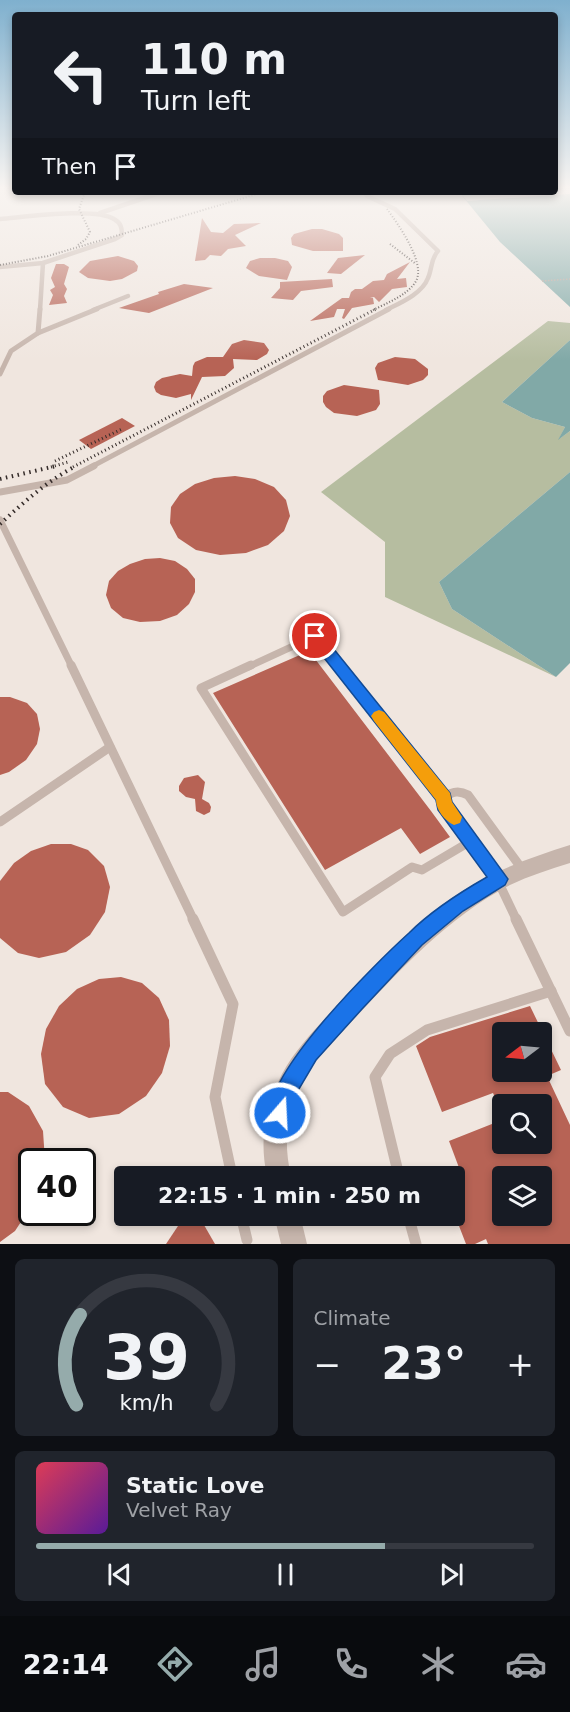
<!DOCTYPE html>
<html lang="en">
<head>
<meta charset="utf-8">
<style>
	:root { --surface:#171b24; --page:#20242c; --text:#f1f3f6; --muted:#9ea1a6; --line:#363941; --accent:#95abab }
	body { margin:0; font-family:"DejaVu Sans",sans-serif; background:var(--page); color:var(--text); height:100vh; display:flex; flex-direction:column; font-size:22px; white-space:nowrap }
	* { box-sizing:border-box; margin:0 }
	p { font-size:20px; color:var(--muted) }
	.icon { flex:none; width:33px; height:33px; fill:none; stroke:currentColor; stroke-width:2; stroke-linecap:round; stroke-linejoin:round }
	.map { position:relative; height:1244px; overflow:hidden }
	.side { display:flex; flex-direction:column; gap:15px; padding:15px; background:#0d0f14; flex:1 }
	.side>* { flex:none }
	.banner { position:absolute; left:12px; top:12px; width:546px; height:183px; border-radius:6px; box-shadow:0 3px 9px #0003; background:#171b24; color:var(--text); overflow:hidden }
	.needle { width:39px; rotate:254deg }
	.buttons { position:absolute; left:492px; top:1022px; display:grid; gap:12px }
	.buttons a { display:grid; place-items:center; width:60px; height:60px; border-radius:6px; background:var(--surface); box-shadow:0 3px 9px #0003; font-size:30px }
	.speed { position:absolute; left:18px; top:1148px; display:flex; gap:12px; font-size:30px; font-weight:700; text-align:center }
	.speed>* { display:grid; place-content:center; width:78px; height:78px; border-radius:50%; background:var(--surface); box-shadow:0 3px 9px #0003; line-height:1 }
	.speed .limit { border:3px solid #111; border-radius:9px; background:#fff; color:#111 }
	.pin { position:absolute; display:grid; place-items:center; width:51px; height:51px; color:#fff; margin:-26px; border:3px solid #fff; border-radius:50%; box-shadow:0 2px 6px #0007 }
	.me { position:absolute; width:66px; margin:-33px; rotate:19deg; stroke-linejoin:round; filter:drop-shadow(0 0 4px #0008) }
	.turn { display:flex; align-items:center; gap:21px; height:126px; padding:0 30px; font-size:27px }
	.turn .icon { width:78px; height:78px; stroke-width:2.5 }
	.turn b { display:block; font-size:42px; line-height:51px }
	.then { display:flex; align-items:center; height:57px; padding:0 30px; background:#0003; gap:12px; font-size:22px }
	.big { font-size:45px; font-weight:800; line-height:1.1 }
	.side .widget { flex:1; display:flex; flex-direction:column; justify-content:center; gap:9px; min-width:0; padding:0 21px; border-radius:9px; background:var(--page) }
	.side .dial { align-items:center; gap:0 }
	.dial svg { height:156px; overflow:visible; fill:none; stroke:var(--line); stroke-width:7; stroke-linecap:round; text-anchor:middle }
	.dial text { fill:var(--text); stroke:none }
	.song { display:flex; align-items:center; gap:18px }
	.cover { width:72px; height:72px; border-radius:9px; background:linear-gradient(135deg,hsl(350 70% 55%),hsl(270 70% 35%)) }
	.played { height:6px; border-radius:3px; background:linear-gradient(90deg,var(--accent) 70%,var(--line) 70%) }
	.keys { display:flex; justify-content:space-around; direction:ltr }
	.heat { display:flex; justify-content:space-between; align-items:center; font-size:33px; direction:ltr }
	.side .tiles { flex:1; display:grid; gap:15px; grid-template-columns:1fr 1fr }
	.widget:last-child { grid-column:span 2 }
	.trip { position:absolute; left:114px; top:1166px; width:351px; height:60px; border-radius:6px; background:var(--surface); box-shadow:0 3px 9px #0003; font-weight:800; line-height:60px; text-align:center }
	.menu { display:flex; height:96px; justify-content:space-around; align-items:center; background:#090b0e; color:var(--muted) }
	.menu .icon { width:42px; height:42px }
	.menu .on { color:var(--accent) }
	.menu b { font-size:27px; color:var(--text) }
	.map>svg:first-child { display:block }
	.green { fill:#b6bda0 }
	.water { fill:#81a9a7 }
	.pier { fill:#f0e6df }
	.building { fill:#b76355; fill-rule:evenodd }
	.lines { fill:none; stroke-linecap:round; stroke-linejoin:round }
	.path { stroke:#b29f96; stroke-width:1.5; stroke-dasharray:1.5 1.5; stroke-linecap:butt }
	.service-far4 { stroke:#c6b5ac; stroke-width:4.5 }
	.service-far3 { stroke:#c6b5ac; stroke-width:5 }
	.service-far2 { stroke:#c6b5ac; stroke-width:7 }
	.service-far1 { stroke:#c6b5ac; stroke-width:9 }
	.service { stroke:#c6b5ac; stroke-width:11 }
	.tertiary { fill:#c6b5ac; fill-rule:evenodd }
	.rail-far2 { stroke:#352c2a; stroke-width:2; stroke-dasharray:1 2; stroke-linecap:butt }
	.rail-far1 { stroke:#352c2a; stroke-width:3; stroke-dasharray:1 3; stroke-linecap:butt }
	.rail { stroke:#352c2a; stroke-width:4; stroke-dasharray:1.5 4.5; stroke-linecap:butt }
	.route { fill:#1a73e8; stroke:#114b97; stroke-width:1.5 }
	.slow { fill:#f59e0b }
</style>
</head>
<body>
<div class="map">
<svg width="570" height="1244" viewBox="0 0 570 1244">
	<rect width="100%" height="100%" fill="#f0e6df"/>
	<path class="green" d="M 548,321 L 570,323 L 570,340 L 502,402 L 532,418 L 565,427 L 559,439 L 570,431 L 570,472 L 439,582 L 452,609 L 556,677 L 385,597 L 385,542 L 321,492 Z"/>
	<g class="water">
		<path d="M 555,187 L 570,187 L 570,307 L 500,242 L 459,192 L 555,192 Z"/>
		<path d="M 570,340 L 570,431 L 558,440 L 565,427 L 532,418 L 502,402 Z"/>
		<path d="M 570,472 L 570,663 L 556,677 L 452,609 L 439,582 Z"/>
	</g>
	<path class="pier" d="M 570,189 L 570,194 L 467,201 L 463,196 L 555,192 L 555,190 Z"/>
	<g class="building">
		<path d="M 202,218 L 211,232 L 223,233 L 234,224 L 261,223 L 235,235 L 246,246 L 228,249 L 221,256 L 210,255 L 205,260 L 195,261 Z"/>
		<path d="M 312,229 L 322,229 L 339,234 L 343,238 L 343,251 L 313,251 L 292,245 L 291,238 L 294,234 Z"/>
		<path d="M 365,255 L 341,274 L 327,273 L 338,258 Z"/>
		<path d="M 118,256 L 134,261 L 138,266 L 137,271 L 122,279 L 110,281 L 88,278 L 79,272 L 90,261 Z"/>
		<path d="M 260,258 L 275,258 L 288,261 L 292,267 L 287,280 L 259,276 L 246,268 L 250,261 Z"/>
		<path d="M 410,262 L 397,279 L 406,278 L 407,287 L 392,289 L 379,302 L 374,297 L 370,298 L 373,298 L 374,304 L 352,308 L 344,319 L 342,318 L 345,309 L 337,309 L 334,317 L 310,321 L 342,298 L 349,298 L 351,292 L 355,289 L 362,289 L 373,281 L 384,280 L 387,274 Z"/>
		<path d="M 56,264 L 64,264 L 69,267 L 64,284 L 67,289 L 64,296 L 67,303 L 49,305 L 53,295 L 50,290 L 55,287 L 51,278 Z"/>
		<path d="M 332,279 L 333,287 L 301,291 L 293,300 L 271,298 L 280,288 L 280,282 Z"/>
		<path d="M 184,284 L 213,288 L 149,313 L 119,308 L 159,294 L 158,292 Z"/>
		<path d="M 244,340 L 264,343 L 269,350 L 267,354 L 257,360 L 233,359 L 234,368 L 225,376 L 202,377 L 191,400 L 191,394 L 176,398 L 161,395 L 156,392 L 154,387 L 156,382 L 162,378 L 180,374 L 192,376 L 193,366 L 195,362 L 207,357 L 223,357 L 232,344 Z"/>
		<path d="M 395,357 L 415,359 L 428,369 L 428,375 L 423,380 L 408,385 L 378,380 L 375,368 L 378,363 Z"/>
		<path d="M 344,385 L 379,390 L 380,404 L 376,410 L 357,416 L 334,413 L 326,407 L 323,402 L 323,396 L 327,391 Z"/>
		<path d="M 122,418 L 135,426 L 91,449 L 79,440 Z"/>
		<path d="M 235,476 L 255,479 L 274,487 L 286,500 L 290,516 L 284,531 L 268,545 L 246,553 L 220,555 L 196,550 L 178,538 L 170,523 L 171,507 L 180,494 L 195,484 L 214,478 Z"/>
		<path d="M 160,558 L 175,561 L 187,569 L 195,579 L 195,592 L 189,604 L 177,615 L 160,621 L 140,622 L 123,618 L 111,608 L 106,595 L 109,581 L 118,571 L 130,564 L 145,559 Z"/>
		<path d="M 309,651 L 431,811 L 450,837 L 420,854 L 401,828 L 325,870 L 213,693 Z"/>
		<path d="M 0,697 L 10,697 L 27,703 L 37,714 L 40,729 L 37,744 L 26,760 L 9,772 L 0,775 Z"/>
		<path d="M 198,775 L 205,782 L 202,799 L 209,803 L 211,807 L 210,812 L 204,815 L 196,811 L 195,799 L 186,797 L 179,791 L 179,786 L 184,778 Z"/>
		<path d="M 51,844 L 71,844 L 88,850 L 104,866 L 110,887 L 105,912 L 90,935 L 66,952 L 39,958 L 18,953 L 0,938 L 0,881 L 14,863 L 31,851 Z"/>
		<path d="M 121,977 L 142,983 L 159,998 L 169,1020 L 170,1046 L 162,1073 L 146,1096 L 119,1114 L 89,1118 L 63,1107 L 45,1084 L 41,1054 L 46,1029 L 59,1006 L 77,989 L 99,979 Z"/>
		<path d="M 530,1006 L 561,1070 L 547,1076 L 570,1125 L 570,1244 L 488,1244 L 486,1239 L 475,1244 L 466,1244 L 454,1213 L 454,1175 L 461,1173 L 449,1141 L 502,1120 L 502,1143 L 542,1143 L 542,1104 L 498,1104 L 493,1093 L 442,1112 L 416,1046 L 430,1037 ZM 502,1032 L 542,1032 L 542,1071 L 502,1071 ZM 502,1176 L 542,1176 L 542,1215 L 502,1215 Z"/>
		<path d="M 0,1092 L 8,1092 L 29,1106 L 43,1131 L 45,1161 L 32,1161 L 32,1205 L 15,1231 L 0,1242 Z"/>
		<path d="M 187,1221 L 196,1221 L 204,1225 L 215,1244 L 166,1244 L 178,1226 Z"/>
	</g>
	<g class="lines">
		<path class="path" d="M 542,281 L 570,279"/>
		<g class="service-far4">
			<path d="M 364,192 L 367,196 L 395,209 L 438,251 C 431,258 432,269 428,278 C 422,294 400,303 386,310"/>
			<path d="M 100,213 L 162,192"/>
			<path d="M 0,219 C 25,217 95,207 114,219 C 121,223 122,228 122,235 L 115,239 L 43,263 L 0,267"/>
			<path d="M 40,310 L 43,263"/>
			<path d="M 93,310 L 128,296"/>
		</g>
		<g class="service-far3">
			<path d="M 38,333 L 97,309"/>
			<path d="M 0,374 L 11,351 L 38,333 L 40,309"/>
			<path d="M 91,467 L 389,309"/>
		</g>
		<g class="service-far2">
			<path d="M 0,492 L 67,480 L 94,466"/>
			<path d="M 0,520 L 72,667"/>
			<path d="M 248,667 L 315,636 L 339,667"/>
		</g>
		<g class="service-far1">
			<path d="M 71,665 L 194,921"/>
			<path d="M 251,665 L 201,688 L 343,912 L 412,867 L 422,870 L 471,841"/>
			<path d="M 338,665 L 444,798"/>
			<path d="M 0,822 L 110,747"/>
			<path d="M 499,879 L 444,804 L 444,798 C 452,791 459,790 468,795 L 522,869"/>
			<path d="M 498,881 L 517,921"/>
		</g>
		<g class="service">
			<path d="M 193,919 L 233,1004 L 215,1097 L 232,1176"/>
			<path d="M 516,919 L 570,1031"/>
			<path d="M 399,1176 L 375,1077 L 390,1054 L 427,1030 L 551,991"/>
			<path d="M 241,1215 L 247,1240"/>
			<path d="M 408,1215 L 416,1244"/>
		</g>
		<g class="tertiary">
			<path d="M 570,845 L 570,863 C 550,869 529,876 510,885 C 448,917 401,969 354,1019 C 332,1043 305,1068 294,1099 C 285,1125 285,1150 291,1176 L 267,1176 C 259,1140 265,1107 282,1074 C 297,1046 321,1023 343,1000 C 381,959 420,916 469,887 C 501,868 535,856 570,845 Z"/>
			<path d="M 274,1215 L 300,1215 L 307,1244 L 281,1244 Z"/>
		</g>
		<g class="rail-far2">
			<path d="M 390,244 L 416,264"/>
			<path d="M 78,245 L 86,239 L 90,232 L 79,209 L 85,192"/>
			<path d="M 0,265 L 48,256 L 264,192"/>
			<path d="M 373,310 C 387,303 408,295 416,281 C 426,263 398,224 387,209"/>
		</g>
		<g class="rail-far1">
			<path d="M 55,461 L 122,429"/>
			<path d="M 51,467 L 68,462"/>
			<path d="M 73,467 L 376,309"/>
		</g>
		<g class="rail">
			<path d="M 0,479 L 56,466"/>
			<path d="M 0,524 C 24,502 47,481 76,466"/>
		</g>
	</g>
	<linearGradient id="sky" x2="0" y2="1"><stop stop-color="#7fb0ce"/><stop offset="0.52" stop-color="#f8f4f1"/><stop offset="1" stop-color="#f8f4f1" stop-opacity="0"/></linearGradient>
	<rect width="570" height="361" fill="url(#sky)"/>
	<path class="route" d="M 315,631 L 320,632 L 450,793 L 452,802 L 508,879 L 505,885 L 463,911 L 422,945 L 362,1009 L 316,1060 L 293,1099 L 287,1120 L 280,1123 L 272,1120 C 256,1080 378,961 409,933 C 432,910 459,893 487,877 L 438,810 L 436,800 L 310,640 L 308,636 Z"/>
	<path class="slow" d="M 379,710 L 384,712 L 450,793 L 452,802 L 462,817 L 460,823 L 454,825 C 445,821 436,810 436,800 L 374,721 L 371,716 L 374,712 Z"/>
</svg>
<div class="buttons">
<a><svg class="needle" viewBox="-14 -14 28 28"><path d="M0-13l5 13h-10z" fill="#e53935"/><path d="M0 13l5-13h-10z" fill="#9ea1a6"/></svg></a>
<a><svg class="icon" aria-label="search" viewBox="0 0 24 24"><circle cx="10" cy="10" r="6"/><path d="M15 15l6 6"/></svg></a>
<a><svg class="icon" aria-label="layers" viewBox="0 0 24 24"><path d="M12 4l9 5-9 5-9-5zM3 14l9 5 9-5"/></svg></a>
</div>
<div class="speed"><div class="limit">40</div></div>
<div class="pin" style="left:315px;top:636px;background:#d93025"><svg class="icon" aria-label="arrive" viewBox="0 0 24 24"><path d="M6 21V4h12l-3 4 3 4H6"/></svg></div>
<svg class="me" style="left:280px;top:1113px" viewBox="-20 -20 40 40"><circle r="17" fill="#1a73e8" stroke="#fff" stroke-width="3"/><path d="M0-11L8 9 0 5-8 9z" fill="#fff"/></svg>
<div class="trip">22:15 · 1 min · 250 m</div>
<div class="banner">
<div class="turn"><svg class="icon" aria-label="left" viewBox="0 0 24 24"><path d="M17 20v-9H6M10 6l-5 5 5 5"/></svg><div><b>110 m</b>Turn left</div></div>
<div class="then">Then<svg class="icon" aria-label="arrive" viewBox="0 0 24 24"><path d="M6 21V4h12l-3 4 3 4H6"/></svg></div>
</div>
</div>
<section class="side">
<div class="tiles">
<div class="widget dial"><svg viewBox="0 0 100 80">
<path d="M14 69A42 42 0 1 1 86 69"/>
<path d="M14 69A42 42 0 0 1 16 23" stroke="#95abab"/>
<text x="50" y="56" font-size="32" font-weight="700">39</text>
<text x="50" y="72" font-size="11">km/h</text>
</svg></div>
<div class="widget"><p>Climate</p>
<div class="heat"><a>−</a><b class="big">23°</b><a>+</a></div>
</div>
<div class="widget">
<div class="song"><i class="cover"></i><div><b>Static Love</b><p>Velvet Ray</p></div></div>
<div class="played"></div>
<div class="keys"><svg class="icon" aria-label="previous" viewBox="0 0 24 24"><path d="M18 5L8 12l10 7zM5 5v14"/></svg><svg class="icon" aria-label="pause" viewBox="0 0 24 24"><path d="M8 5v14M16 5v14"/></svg><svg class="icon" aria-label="next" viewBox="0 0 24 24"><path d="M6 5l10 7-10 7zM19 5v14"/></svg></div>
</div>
</div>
</section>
<nav class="menu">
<b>22:14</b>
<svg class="icon on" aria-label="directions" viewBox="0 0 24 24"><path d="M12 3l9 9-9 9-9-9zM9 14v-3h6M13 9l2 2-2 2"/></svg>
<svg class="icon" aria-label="music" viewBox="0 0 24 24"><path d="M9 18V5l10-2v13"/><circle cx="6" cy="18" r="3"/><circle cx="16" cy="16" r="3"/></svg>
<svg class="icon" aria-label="phone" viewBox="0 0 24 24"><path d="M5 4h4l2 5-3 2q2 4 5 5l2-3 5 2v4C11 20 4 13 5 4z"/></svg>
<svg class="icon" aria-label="climate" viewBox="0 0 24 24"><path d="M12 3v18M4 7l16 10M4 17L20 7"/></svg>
<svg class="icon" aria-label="car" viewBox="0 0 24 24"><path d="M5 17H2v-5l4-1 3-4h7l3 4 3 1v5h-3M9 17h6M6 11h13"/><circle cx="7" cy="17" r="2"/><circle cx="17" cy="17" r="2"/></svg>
</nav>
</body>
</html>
